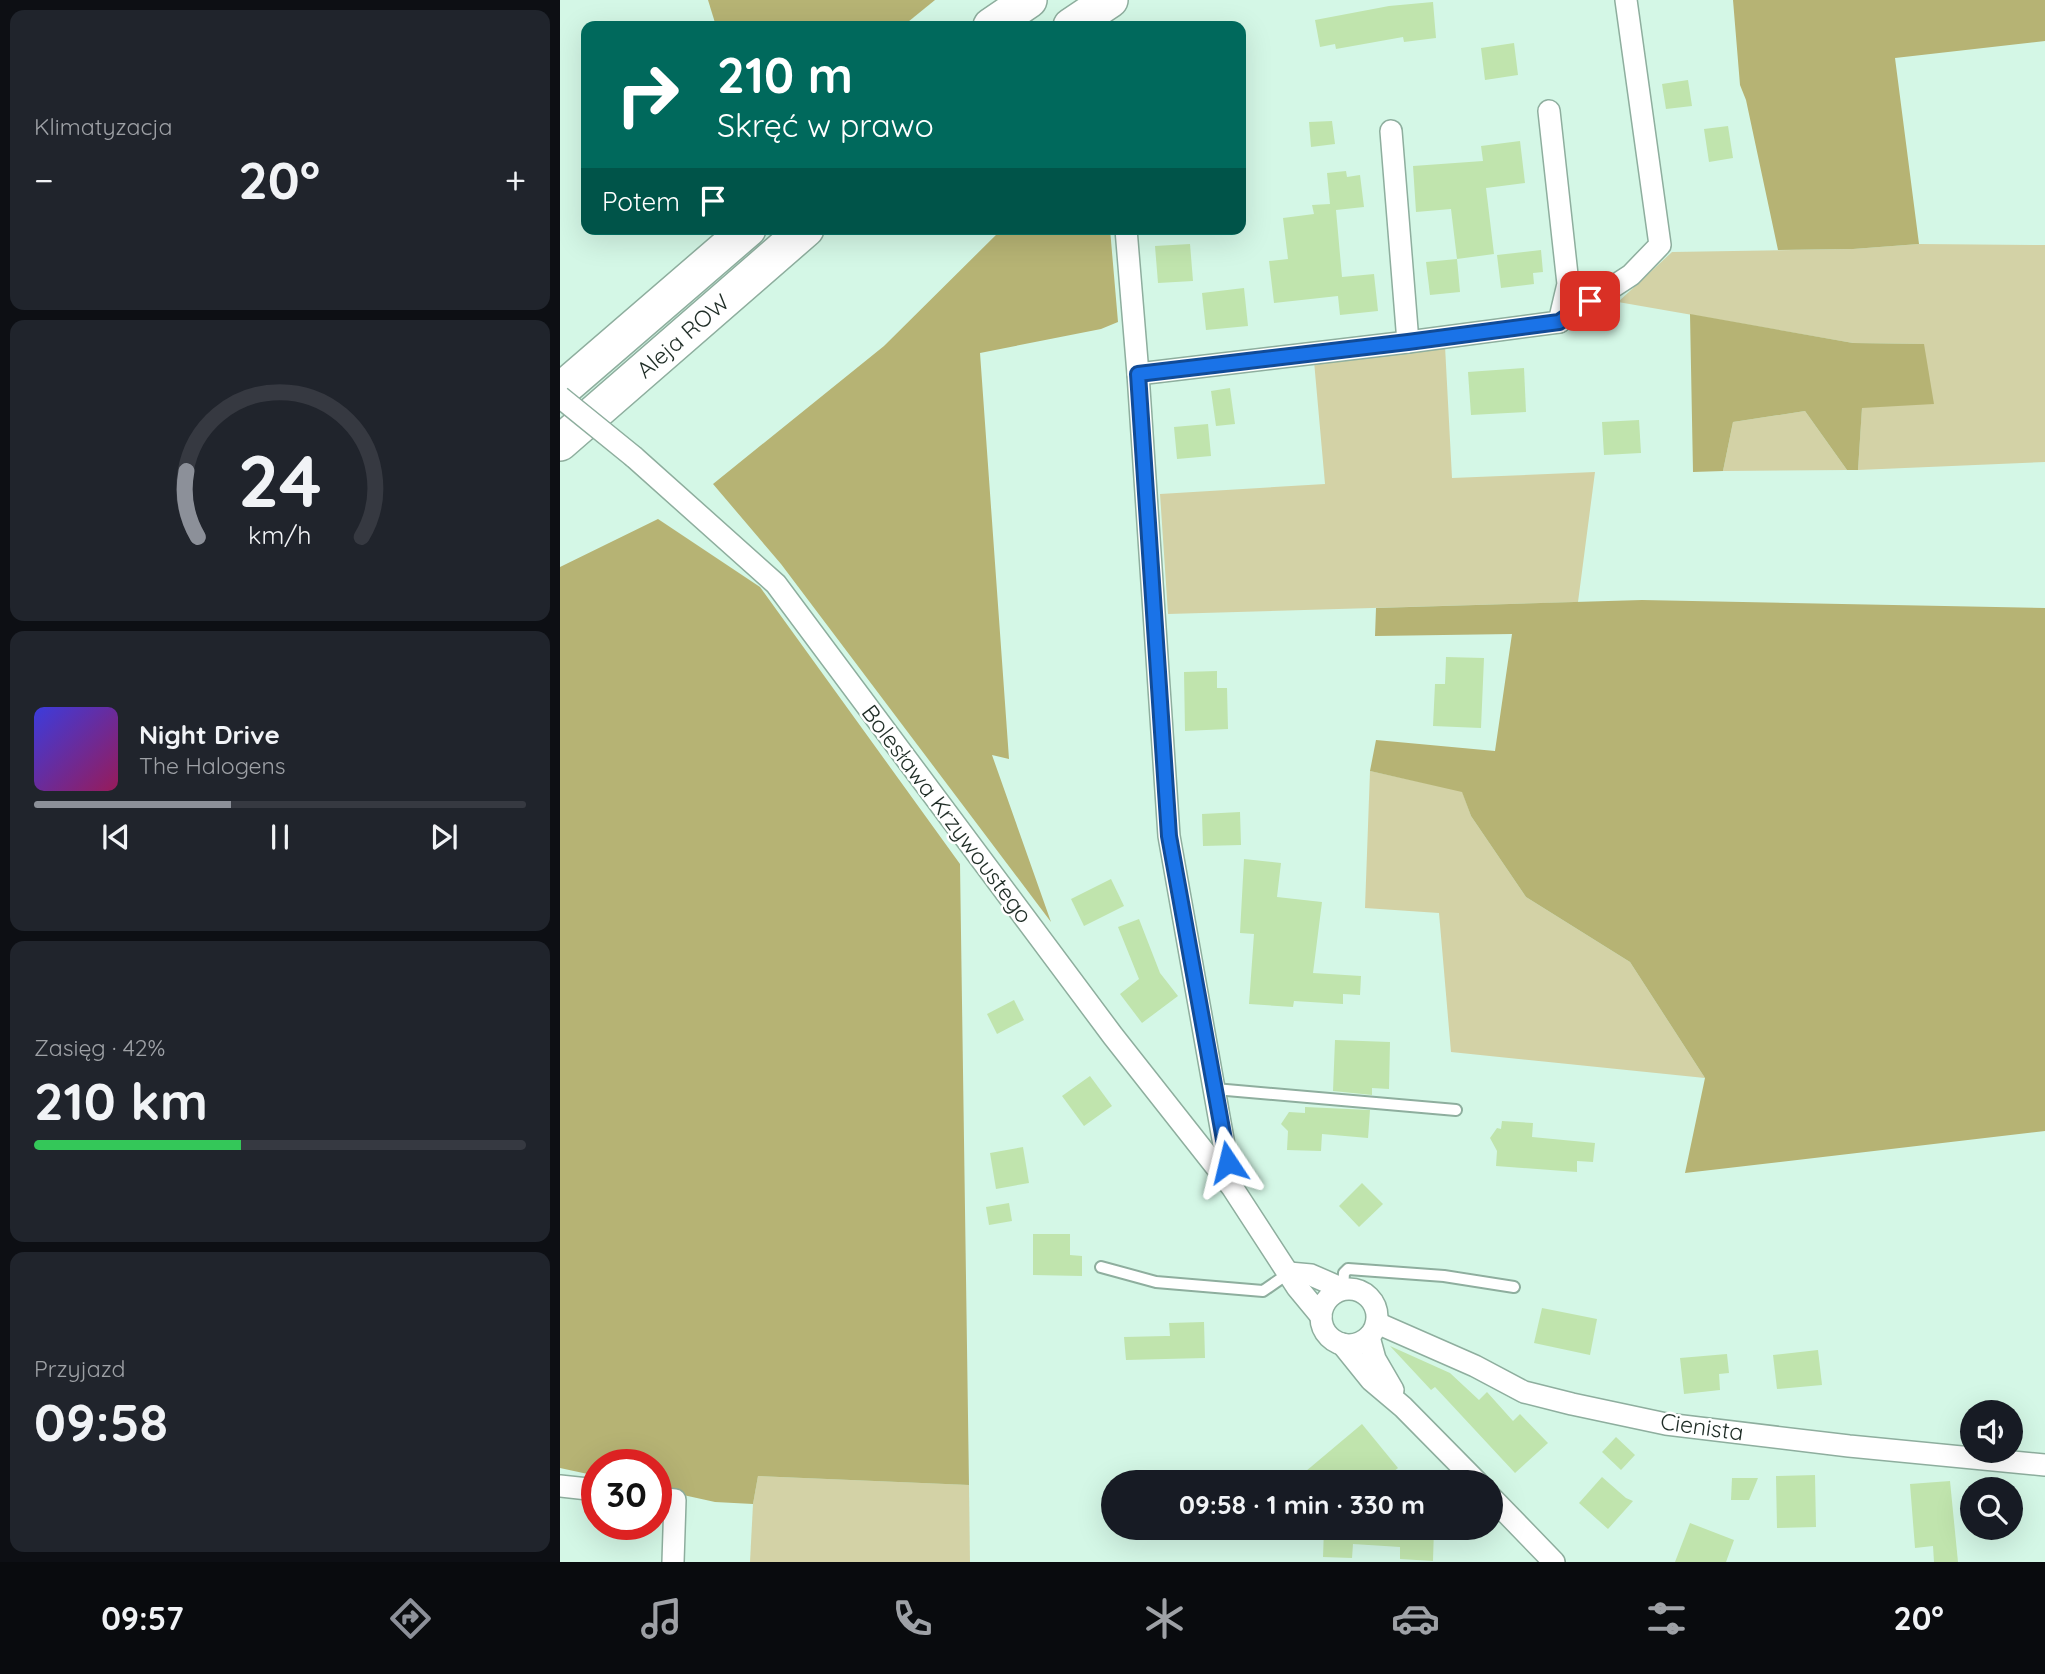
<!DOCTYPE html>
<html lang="pl">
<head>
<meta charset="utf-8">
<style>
	:root { --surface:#171b24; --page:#20242c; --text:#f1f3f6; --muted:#9ea1a6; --line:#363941; --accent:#8c9099 }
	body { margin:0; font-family:Quicksand,sans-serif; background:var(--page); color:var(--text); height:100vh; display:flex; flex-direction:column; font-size:26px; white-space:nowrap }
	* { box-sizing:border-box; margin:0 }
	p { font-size:23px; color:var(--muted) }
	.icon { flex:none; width:38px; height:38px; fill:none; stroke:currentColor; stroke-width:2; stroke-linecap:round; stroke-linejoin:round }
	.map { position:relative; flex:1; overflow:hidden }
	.panel { display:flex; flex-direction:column; gap:10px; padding:10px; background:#0d0f14; width:560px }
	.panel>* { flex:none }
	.guide { position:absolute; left:21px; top:21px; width:665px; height:214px; border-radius:14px; box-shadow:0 7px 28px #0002; background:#00695c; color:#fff; overflow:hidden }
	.buttons { position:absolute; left:1400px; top:1400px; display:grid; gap:14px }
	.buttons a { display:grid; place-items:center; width:63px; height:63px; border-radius:50%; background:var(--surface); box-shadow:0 7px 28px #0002; font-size:35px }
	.speed { position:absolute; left:21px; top:1449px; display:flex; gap:14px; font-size:35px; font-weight:700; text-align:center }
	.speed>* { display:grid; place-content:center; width:91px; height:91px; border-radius:50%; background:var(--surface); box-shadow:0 7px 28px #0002; line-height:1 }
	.speed .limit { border:10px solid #d22; background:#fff; color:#111 }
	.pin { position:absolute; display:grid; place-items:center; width:60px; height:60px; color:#fff; margin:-30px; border-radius:14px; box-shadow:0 4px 10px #0006 }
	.me { position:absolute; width:77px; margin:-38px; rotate:350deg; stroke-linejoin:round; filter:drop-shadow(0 0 5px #0008) }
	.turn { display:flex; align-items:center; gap:24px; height:147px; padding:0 21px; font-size:32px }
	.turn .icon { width:91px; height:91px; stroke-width:2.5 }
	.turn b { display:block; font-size:49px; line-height:60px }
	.then { display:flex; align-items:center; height:66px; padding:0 21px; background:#0003; gap:14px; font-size:26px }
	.big { font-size:52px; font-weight:700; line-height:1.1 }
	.panel .card { flex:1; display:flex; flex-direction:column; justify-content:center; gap:10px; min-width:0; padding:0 24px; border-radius:14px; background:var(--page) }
	.panel .dial { align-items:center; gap:0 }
	.dial svg { height:182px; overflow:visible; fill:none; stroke:var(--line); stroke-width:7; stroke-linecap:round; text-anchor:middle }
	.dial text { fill:var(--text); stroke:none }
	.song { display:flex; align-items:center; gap:21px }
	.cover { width:84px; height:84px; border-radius:10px; background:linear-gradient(135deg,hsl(240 70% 55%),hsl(330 70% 35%)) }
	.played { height:7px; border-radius:4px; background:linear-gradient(90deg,var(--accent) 40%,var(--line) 40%) }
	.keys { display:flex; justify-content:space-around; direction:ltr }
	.heat { display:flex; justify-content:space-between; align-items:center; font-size:38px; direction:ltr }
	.charge { height:10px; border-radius:5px; background:linear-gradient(90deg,#34c759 42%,var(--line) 0) }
	.trip { position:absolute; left:541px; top:1470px; width:402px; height:70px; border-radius:35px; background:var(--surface); box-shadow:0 7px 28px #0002; font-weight:700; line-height:70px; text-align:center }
	.dock { display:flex; height:112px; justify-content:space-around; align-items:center; background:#090b0e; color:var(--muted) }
	.dock .icon { width:49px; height:49px }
	.dock .on { color:var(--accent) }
	.dock b { font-size:32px; color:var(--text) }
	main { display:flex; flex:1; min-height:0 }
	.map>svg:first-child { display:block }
	.green { fill:#d3d2a6 }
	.forest { fill:#b6b374 }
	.building { fill:#c0e4ad }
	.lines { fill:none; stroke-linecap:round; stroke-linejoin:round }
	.service-casing { stroke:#8eae9e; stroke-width:14 }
	.minor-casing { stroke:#8eae9e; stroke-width:24 }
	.primary-casing { stroke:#8eae9e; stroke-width:38 }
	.service { stroke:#fff; stroke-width:10 }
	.minor { stroke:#fff; stroke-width:21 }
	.primary { stroke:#fff; stroke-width:35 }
	.minor-bridge-casing { stroke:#8eae9e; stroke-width:24; stroke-linecap:butt }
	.minor-bridge { stroke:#fff; stroke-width:21 }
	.route-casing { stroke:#114b97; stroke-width:18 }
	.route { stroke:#1a73e8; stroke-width:12 }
	.labels { text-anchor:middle; stroke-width:5; stroke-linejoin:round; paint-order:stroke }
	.street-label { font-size:23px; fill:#1e2c25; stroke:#fff }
</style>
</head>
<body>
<main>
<section class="panel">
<div class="card"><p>Klimatyzacja</p>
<div class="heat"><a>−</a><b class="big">20°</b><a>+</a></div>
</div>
<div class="card dial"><svg viewBox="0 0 100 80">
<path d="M14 69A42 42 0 1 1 86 69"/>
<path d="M14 69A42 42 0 0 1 9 40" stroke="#8c9099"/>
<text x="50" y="56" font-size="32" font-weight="700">24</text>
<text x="50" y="72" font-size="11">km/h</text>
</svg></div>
<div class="card">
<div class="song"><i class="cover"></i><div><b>Night Drive</b><p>The Halogens</p></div></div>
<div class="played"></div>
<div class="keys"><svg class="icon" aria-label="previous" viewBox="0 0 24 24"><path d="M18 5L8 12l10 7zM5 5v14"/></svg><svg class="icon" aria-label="pause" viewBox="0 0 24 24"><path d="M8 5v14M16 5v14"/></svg><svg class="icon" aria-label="next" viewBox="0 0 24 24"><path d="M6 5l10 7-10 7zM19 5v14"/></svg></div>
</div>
<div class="card"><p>Zasięg · 42%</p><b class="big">210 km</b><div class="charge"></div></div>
<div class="card"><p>Przyjazd</p><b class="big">09:58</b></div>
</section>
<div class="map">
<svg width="1485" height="1562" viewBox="0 0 1485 1562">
	<rect width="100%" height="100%" fill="#d4f7e6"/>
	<g class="green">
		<path d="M 1359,244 L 1485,245 L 1485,462 L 1298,470 L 1302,407 L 1364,344 L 1293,343 L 1058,302 L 1112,252 L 1293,249 Z"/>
		<path d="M 885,346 L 892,478 L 1035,472 L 1018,602 L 608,614 L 600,494 L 765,484 L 754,361 Z"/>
		<path d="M 1245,411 L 1287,470 L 1163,471 L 1173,422 Z"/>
		<path d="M 810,771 L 902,791 L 911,816 L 966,897 L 1070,962 L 1145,1078 L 891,1052 L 879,913 L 805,908 Z"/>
		<path d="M 198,1476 L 409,1485 L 410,1562 L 190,1562 L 193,1504 Z"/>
	</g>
	<g class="forest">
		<path d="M 148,0 L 375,0 L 343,26 L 156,26 Z"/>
		<path d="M 1173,0 L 1485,0 L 1485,41 L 1335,58 L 1359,244 L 1293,249 L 1218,250 L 1186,100 L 1180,85 Z"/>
		<path d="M 442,229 L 550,229 L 558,322 L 541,329 L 420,353 L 449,759 L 432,755 L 491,922 L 221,564 L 153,484 L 324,346 Z"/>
		<path d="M 1130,314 L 1293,343 L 1364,344 L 1374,404 L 1302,408 L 1298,470 L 1287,470 L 1245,411 L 1173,422 L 1163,471 L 1133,472 Z"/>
		<path d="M 98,519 L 200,587 L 400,864 L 409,1485 L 198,1476 L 193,1504 L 155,1502 L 96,1489 L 96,1465 L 37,1465 L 37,1476 L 0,1468 L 0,567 Z"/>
		<path d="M 1082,600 L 1485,608 L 1485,1131 L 1125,1173 L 1145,1078 L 1070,962 L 966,897 L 911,816 L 902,792 L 810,771 L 816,740 L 935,751 L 952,634 L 815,636 L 816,608 Z"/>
	</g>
	<g class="building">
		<path d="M 873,2 L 876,38 L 844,42 L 843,37 L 776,49 L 775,44 L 760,47 L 755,20 L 829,6 Z"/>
		<path d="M 954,43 L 958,75 L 925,80 L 921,48 Z"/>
		<path d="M 1128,80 L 1132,106 L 1106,109 L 1102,84 Z"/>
		<path d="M 772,121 L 775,144 L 751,147 L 749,122 Z"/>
		<path d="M 1168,126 L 1173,158 L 1149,162 L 1144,129 Z"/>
		<path d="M 960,141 L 965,183 L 926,188 L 934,254 L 897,259 L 891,209 L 856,212 L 853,166 L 923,161 L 921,146 Z"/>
		<path d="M 786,171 L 787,177 L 800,175 L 804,207 L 776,210 L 782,277 L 814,274 L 818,311 L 780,315 L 778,296 L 714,303 L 709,261 L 728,259 L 723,218 L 754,214 L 752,205 L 770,204 L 767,173 Z"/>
		<path d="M 630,244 L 633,281 L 598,283 L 595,246 Z"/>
		<path d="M 981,250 L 983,272 L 973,273 L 974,284 L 941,288 L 937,255 Z"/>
		<path d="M 897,259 L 900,292 L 870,295 L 866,262 Z"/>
		<path d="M 684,288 L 688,326 L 646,330 L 642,293 Z"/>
		<path d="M 964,368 L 966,412 L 911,415 L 908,372 Z"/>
		<path d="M 670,388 L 675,424 L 656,426 L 651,391 Z"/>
		<path d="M 1079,420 L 1081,453 L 1044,455 L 1042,422 Z"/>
		<path d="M 648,424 L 651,456 L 617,459 L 614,427 Z"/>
		<path d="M 886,657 L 924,658 L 921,728 L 873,726 L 875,684 L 885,684 Z"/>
		<path d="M 657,671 L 657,688 L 667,688 L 668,729 L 625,731 L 624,672 Z"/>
		<path d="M 680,812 L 681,845 L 643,846 L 642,814 Z"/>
		<path d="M 684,859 L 721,863 L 717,897 L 762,902 L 753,973 L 801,976 L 800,995 L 783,994 L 783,1004 L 734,1001 L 733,1007 L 689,1004 L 694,934 L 680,933 Z"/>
		<path d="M 551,879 L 564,906 L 524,926 L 511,899 Z"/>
		<path d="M 579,919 L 600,973 L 618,996 L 582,1023 L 560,994 L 579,979 L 558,927 Z"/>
		<path d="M 454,1000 L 464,1020 L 437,1034 L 427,1014 Z"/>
		<path d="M 775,1040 L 830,1042 L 829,1089 L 812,1088 L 812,1095 L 773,1091 Z"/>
		<path d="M 530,1076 L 552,1106 L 524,1126 L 502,1096 Z"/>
		<path d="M 745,1107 L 810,1110 L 808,1138 L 762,1134 L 761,1151 L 727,1150 L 728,1131 L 721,1124 L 729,1112 L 745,1113 Z"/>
		<path d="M 942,1121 L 973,1123 L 972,1137 L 1035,1143 L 1033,1162 L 1017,1161 L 1017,1172 L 936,1166 L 937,1151 L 930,1138 L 937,1128 L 941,1129 Z"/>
		<path d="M 463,1147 L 469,1183 L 436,1189 L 430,1153 Z"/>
		<path d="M 802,1183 L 823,1204 L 799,1227 L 779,1206 Z"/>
		<path d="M 449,1203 L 452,1221 L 429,1225 L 426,1207 Z"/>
		<path d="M 473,1234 L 510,1234 L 510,1255 L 522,1256 L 522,1276 L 473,1275 Z"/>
		<path d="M 982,1308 L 1037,1319 L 1030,1355 L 974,1343 Z"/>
		<path d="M 644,1322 L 645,1358 L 566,1360 L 564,1337 L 606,1336 L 610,1336 L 609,1323 Z"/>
		<path d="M 830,1346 L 890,1373 L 919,1400 L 927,1392 L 953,1421 L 960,1414 L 988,1443 L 955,1473 L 875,1387 L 871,1390 Z"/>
		<path d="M 1258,1350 L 1262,1385 L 1217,1389 L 1213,1355 Z"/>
		<path d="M 1167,1354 L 1169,1373 L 1159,1374 L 1160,1390 L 1124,1394 L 1120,1358 Z"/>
		<path d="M 802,1424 L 838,1468 L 822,1481 L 733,1482 Z"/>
		<path d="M 1056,1437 L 1075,1455 L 1061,1470 L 1042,1452 Z"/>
		<path d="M 1255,1475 L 1256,1527 L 1217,1528 L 1216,1476 Z"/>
		<path d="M 1042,1477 L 1066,1498 L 1073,1501 L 1048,1529 L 1019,1503 Z"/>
		<path d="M 1172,1478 L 1198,1478 L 1189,1500 L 1171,1500 Z"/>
		<path d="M 1390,1481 L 1398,1562 L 1374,1562 L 1373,1546 L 1355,1548 L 1350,1484 Z"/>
		<path d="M 1130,1523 L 1174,1540 L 1166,1562 L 1115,1562 Z"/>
		<path d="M 764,1528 L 874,1528 L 873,1561 L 840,1559 L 840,1547 L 793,1544 L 792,1558 L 763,1557 Z"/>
	</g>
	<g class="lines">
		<defs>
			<g id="service">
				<path d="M 655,1089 L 896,1110"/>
				<path d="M 541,1267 L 596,1282 L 703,1291 L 729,1273"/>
				<path d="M 783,1289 L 784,1273 L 788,1269 L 884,1276 L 954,1287"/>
			</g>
			<g id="minor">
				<path d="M 831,131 L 848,342"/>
				<path d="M 566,229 L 578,374 L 609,836 L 671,1184"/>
				<path d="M 999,322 L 1071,275 L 1100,245 L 1066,0"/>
				<path d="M 578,374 L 848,342 L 999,322 L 1008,284 L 989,111"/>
				<path d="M 74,457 L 216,584 L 553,1036 L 672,1187 L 737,1287 L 761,1316"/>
				<path d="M 729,1273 L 751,1275 L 783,1289"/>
				<circle cx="789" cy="1317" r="28"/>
				<path d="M 817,1323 L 915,1366 L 964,1392 L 1012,1404 L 1106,1424 L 1289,1446 L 1485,1465"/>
				<path d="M 809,1337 L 815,1359 L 833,1390"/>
				<path d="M 782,1344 L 811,1380 L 843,1407 L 917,1482"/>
				<path d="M 0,1486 L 37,1490"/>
				<path d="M 931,1497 L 994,1562"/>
				<path d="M 96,1498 L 115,1500 L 113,1562"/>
			</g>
			<g id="primary">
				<path d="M 431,26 L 469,0"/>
				<path d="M 511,26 L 550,0"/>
				<path d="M 0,391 L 188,229"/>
				<path d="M 0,443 L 246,229"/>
			</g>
		</defs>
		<use href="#service" class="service-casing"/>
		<use href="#minor" class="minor-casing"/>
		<use href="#primary" class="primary-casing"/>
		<use href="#service" class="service"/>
		<use href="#minor" class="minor"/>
		<use href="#primary" class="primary"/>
		<defs>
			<path id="minor-bridge" d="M 0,397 L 74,457"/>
		</defs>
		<use href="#minor-bridge" class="minor-bridge-casing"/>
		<use href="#minor-bridge" class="minor-bridge"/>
	</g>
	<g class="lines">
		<defs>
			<path id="route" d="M 668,1162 L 609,836 L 578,374 L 848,342 L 999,322 L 1030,301"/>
		</defs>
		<use href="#route" class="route-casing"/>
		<use href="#route" class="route"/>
	</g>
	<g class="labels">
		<g class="street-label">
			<text transform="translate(123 336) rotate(-41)" y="8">Aleja ROW</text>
			<text transform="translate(387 814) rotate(53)" y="8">Bolesława Krzywoustego</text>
			<text transform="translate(1142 1427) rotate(8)" y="8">Cienista</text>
		</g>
	</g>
</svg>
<div class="buttons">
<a><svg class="icon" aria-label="sound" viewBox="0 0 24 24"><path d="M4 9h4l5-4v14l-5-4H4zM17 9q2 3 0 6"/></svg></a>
<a><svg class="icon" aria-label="search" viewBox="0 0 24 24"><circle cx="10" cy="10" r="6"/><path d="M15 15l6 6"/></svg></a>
</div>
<div class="speed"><div class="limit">30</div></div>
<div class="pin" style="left:1030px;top:301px;background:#d93025"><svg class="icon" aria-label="arrive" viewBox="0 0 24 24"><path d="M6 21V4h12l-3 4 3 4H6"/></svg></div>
<svg class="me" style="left:668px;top:1162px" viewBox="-20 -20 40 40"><path d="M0-17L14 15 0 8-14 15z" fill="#1a73e8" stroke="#fff" stroke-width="4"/></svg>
<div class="trip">09:58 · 1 min · 330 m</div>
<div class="guide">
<div class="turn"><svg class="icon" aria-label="right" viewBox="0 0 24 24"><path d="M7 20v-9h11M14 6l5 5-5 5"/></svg><div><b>210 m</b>Skręć w prawo</div></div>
<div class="then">Potem<svg class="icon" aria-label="arrive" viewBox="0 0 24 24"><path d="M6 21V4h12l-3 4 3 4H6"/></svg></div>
</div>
</div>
</main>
<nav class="dock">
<b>09:57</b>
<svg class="icon on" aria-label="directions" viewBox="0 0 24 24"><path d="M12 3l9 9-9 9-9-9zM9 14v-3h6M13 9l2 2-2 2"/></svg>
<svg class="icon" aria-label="music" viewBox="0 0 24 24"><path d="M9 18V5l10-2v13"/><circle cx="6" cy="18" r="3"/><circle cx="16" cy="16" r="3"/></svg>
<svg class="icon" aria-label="phone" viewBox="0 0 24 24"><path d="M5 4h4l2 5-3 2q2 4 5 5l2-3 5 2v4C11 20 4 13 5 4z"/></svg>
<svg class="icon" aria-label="climate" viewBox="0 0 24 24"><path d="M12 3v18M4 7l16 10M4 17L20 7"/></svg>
<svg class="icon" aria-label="car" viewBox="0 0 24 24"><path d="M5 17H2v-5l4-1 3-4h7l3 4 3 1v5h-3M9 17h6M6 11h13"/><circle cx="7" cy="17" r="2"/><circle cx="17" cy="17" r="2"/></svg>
<svg class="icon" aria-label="filters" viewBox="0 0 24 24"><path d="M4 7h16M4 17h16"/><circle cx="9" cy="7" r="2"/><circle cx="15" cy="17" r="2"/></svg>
<b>20°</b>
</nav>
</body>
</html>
